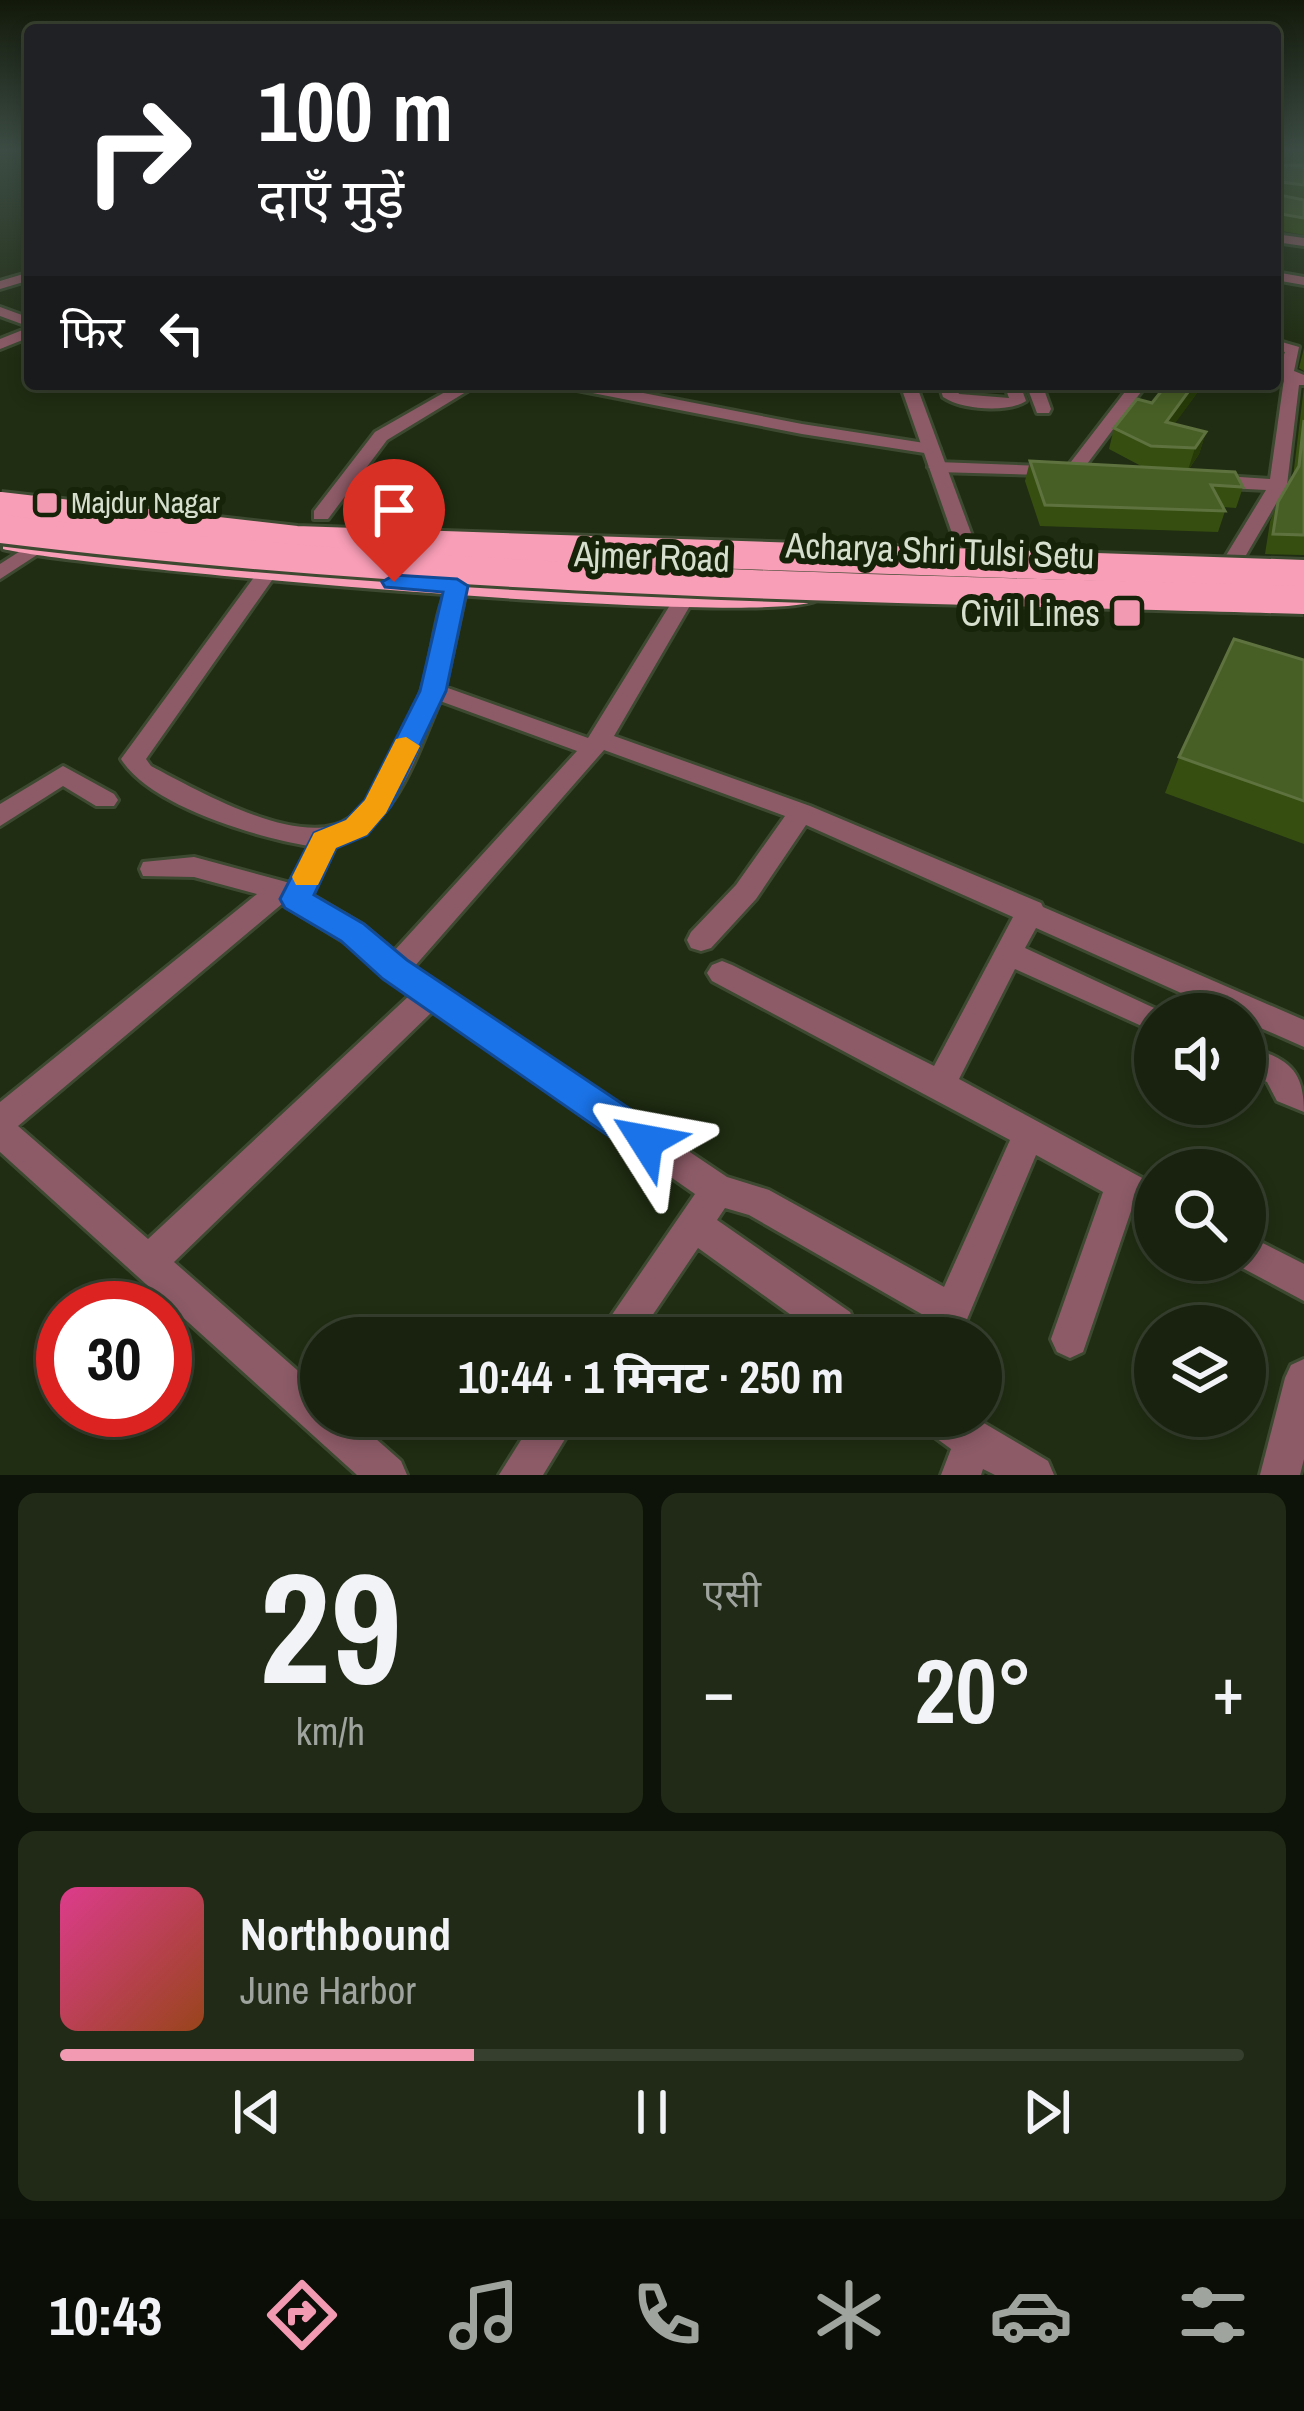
<!DOCTYPE html>
<html lang="hi">
<head>
<meta charset="utf-8">
<style>
	:root { --surface:#18220e; --page:#212a17; --text:#f1f3f6; --muted:#9fa49e; --line:#363f2e; --accent:#f19ab2 }
	body { margin:0; font-family:"Archivo Narrow","Noto Sans Devanagari",sans-serif; background:var(--page); color:var(--text); height:100vh; display:flex; flex-direction:column; font-size:45px; white-space:nowrap }
	* { box-sizing:border-box; margin:0 }
	p { font-size:39px; color:var(--muted) }
	.icon { flex:none; width:66px; height:66px; fill:none; stroke:currentColor; stroke-width:2; stroke-linecap:round; stroke-linejoin:round }
	.map { position:relative; height:1475px; overflow:hidden }
	.drawer { display:flex; flex-direction:column; gap:18px; padding:18px; background:#0d1308; flex:1 }
	.drawer>* { flex:none }
	.hud { position:absolute; left:24px; top:24px; width:1257px; height:366px; border-radius:12px; box-shadow:0 6px 18px #0003,0 0 0 3px var(--line); background:#202124; color:#fff; overflow:hidden }
	.fabs { position:absolute; left:1134px; top:993px; display:grid; gap:24px }
	.fabs a { display:grid; place-items:center; width:132px; height:132px; border-radius:50%; background:var(--surface); box-shadow:0 6px 18px #0003,0 0 0 3px var(--line); font-size:60px }
	.speed { position:absolute; left:36px; top:1281px; display:flex; gap:24px; font-size:60px; font-weight:700; text-align:center }
	.speed>* { display:grid; place-content:center; width:156px; height:156px; border-radius:50%; background:var(--surface); box-shadow:0 6px 18px #0003,0 0 0 3px var(--line); line-height:1 }
	.speed .limit { border:18px solid #d22; background:#fff; color:#111 }
	.pin { position:absolute; display:grid; place-items:center; width:102px; height:102px; color:#fff; margin:-123px -51px; border-radius:50% 50% 50% 0; rotate:-45deg; box-shadow:0 0 12px #0007 }
	.pin .icon { rotate:45deg }
	.me { position:absolute; width:132px; margin:-66px; rotate:304deg; stroke-linejoin:round; filter:drop-shadow(0 0 9px #0008) }
	.turn { display:flex; align-items:center; gap:42px; height:252px; padding:0 36px; font-size:54px }
	.turn .icon { width:156px; height:156px; stroke-width:2.5 }
	.turn b { display:block; font-size:84px; line-height:102px }
	.then { display:flex; align-items:center; height:114px; padding:0 36px; background:#0003; gap:24px; font-size:45px }
	.big { font-size:90px; font-weight:700; line-height:1.1 }
	.drawer .tile { flex:1; display:flex; flex-direction:column; justify-content:center; gap:18px; min-width:0; padding:0 42px; border-radius:18px; background:var(--page) }
	.drawer .dial { align-items:center; gap:0 }
	.dial b { font-size:156px; line-height:1 }
	.song { display:flex; align-items:center; gap:36px }
	.cover { width:144px; height:144px; border-radius:18px; background:linear-gradient(135deg,hsl(330 70% 55%),hsl(20 70% 35%)) }
	.played { height:12px; border-radius:6px; background:linear-gradient(90deg,var(--accent) 35%,var(--line) 35%) }
	.keys { display:flex; justify-content:space-around; direction:ltr }
	.heat { display:flex; justify-content:space-between; align-items:center; font-size:66px; direction:ltr }
	.drawer .tiles { flex:1; display:grid; gap:18px; grid-template-columns:1fr 1fr }
	.tile:last-child { grid-column:span 2 }
	.trip { position:absolute; left:300px; top:1317px; width:702px; height:120px; border-radius:60px; background:var(--surface); box-shadow:0 6px 18px #0003,0 0 0 3px var(--line); font-weight:700; line-height:120px; text-align:center }
	.dock { display:flex; height:192px; justify-content:space-around; align-items:center; background:#0a0e06; color:var(--muted) }
	.dock .icon { width:84px; height:84px }
	.dock .current { color:var(--accent) }
	.dock b { font-size:54px; color:var(--text) }
	.map>svg:first-child { display:block }
	.lines { fill:none; stroke-linecap:round; stroke-linejoin:round }
	.minor-casing { stroke:#3d4930; stroke-width:6 }
	.tertiary-casing { stroke:#3d4930; stroke-width:6 }
	.trunk-casing { stroke:#3d4930; stroke-width:6 }
	.minor { fill:#8d5b68; fill-rule:evenodd }
	.tertiary { fill:#8d5b68; fill-rule:evenodd }
	.trunk { fill:#f89eb7; fill-rule:evenodd }
	.rail { stroke:#9ca692; stroke-width:6; stroke-dasharray:6 10; stroke-linecap:butt }
	.trunk-bridge-casing { stroke:#3d4930; stroke-width:34; stroke-linecap:butt }
	.trunk-bridge { stroke:#f89eb7; stroke-width:28 }
	.wall { fill:#364f10 }
	.shaded-wall { fill:#263b08 }
	.building { fill:#475e25; stroke:#5e723f; stroke-width:3 }
	.route { fill:#1a73e8; stroke:#114b97; stroke-width:3 }
	.slow { fill:#f59e0b }
	.poi-dot { fill:#f19ab2; stroke:#162308; stroke-width:4.5 }
	.labels { text-anchor:middle; stroke-width:12; stroke-linejoin:round; paint-order:stroke }
	.far-poi-label { font-size:30px; fill:#d6dfce; stroke:#162308; text-anchor:start }
	.street-label { font-size:36px; fill:#d6dfce; stroke:#162308 }
	.poi-label { font-size:36px; fill:#d6dfce; stroke:#162308; text-anchor:end }
</style>
</head>
<body>
<div class="map">
<svg width="1304" height="1475" viewBox="0 0 1304 1475">
	<rect width="100%" height="100%" fill="#202d12"/>
	<g class="lines">
		<defs>
			<g id="minor">
				<path d="M 1275,234 L 1304,238 L 1304,246 L 1275,242 Z"/>
				<path d="M 30,272 L 30,280 L 0,289 L 0,281 Z"/>
				<path d="M 1275,272 L 1304,277 L 1304,285 L 1275,280 Z"/>
				<path d="M 0,307 L 30,318 L 30,327 L 0,316 Z"/>
				<path d="M 30,327 L 30,337 L 0,349 L 0,339 Z"/>
				<path d="M 1275,340 L 1299,347 L 1294,371 L 1304,375 L 1304,385 L 1299,385 L 1287,485 L 1239,567 L 1229,573 L 1219,567 L 1266,490 L 1209,487 L 1200,481 L 1209,475 L 1270,479 L 1284,379 L 1277,373 L 1285,352 L 1275,350 Z"/>
				<path d="M 459,384 L 479,384 L 387,440 L 328,519 L 314,519 L 314,511 L 375,432 Z"/>
				<path d="M 564,384 L 597,384 L 802,424 L 931,444 L 940,449 L 931,454 L 802,434 L 572,389 Z"/>
				<path d="M 939,384 L 955,384 L 959,394 L 1009,398 L 1004,384 L 1020,384 L 1026,401 C 1008,413 962,410 943,397 Z"/>
				<path d="M 1026,384 L 1042,384 L 1051,409 L 1049,413 L 1037,413 Z"/>
				<path d="M 1131,384 L 1147,384 L 1078,476 L 937,472 L 928,467 L 937,462 L 1067,467 Z"/>
				<path d="M 36,541 L 46,547 L 43,551 L 0,579 L 0,564 Z"/>
				<path d="M 267,567 L 277,573 L 146,759 L 151,766 C 195,789 303,852 350,818 C 379,797 411,723 422,689 C 433,655 434,614 450,582 L 457,580 L 467,586 L 445,687 L 588,738 L 675,597 L 685,591 L 695,597 L 614,736 L 810,806 L 1041,903 L 1043,907 L 1304,1020 L 1304,1047 L 1245,1021 L 1245,1014 L 1228,1014 L 1036,928 L 1025,948 L 1167,1014 L 1155,1014 L 1155,1032 L 1015,969 L 959,1079 L 1155,1185 L 1155,1219 L 1132,1208 L 1083,1352 L 1070,1358 L 1057,1352 L 1051,1339 L 1103,1192 L 1036,1155 L 965,1324 L 952,1329 L 939,1324 L 749,1215 L 725,1208 L 717,1220 L 850,1312 L 861,1338 L 823,1338 L 698,1248 L 637,1338 L 596,1338 L 695,1194 L 433,1011 L 174,1262 L 321,1391 L 321,1416 L 350,1416 L 401,1461 L 407,1475 L 357,1475 L 0,1152 L 0,1102 L 257,894 L 194,877 L 143,876 L 140,869 L 143,862 L 194,857 L 290,883 L 309,846 C 256,837 150,806 121,759 L 260,569 ZM 440,701 L 577,751 L 394,951 L 363,925 L 312,895 L 336,845 C 397,826 416,755 440,701 ZM 604,750 L 785,816 L 736,885 L 691,932 L 687,940 L 691,948 L 701,951 L 711,948 L 756,899 L 806,825 L 1013,917 L 934,1066 L 732,965 L 722,961 L 712,965 L 707,973 L 712,981 L 1010,1140 L 944,1287 L 769,1190 L 727,1177 L 414,967 ZM 282,904 L 343,941 L 410,995 L 148,1239 L 18,1126 Z"/>
				<path d="M 63,766 L 114,794 L 118,800 L 114,806 L 96,806 L 63,786 L 0,826 L 0,804 Z"/>
				<path d="M 1245,1045 C 1286,1059 1304,1067 1304,1112 L 1277,1101 L 1267,1082 L 1245,1072 Z"/>
				<path d="M 1245,1234 L 1304,1264 L 1304,1301 L 1233,1263 L 1231,1260 L 1245,1260 Z"/>
				<path d="M 1304,1359 L 1304,1459 L 1300,1475 L 1260,1475 L 1285,1378 L 1291,1365 Z"/>
				<path d="M 536,1416 L 579,1416 L 543,1475 L 499,1475 Z"/>
				<path d="M 920,1416 L 972,1416 L 1048,1461 L 1054,1475 L 995,1475 L 983,1469 L 981,1475 L 941,1475 L 951,1449 L 925,1430 Z"/>
			</g>
			<path id="tertiary" d="M 900,384 L 916,384 L 988,579 L 985,583 L 971,583 L 968,579 Z"/>
			<path id="trunk" d="M 13,535 L 309,569 L 804,590 L 818,599 C 790,630 85,569 3,549 L 3,537 Z"/>
		</defs>
		<use href="#minor" class="minor-casing"/>
		<use href="#tertiary" class="tertiary-casing"/>
		<use href="#trunk" class="trunk-casing"/>
		<use href="#minor" class="minor"/>
		<use href="#tertiary" class="tertiary"/>
		<use href="#trunk" class="trunk"/>
		<path class="rail" d="M 0,518 L 340,558 L 1304,589"/>
		<defs>
			<g id="trunk-bridge">
				<path d="M 0,506 L 296,540 L 1304,574"/>
				<path d="M 0,529 C 433,582 868,588 1304,600"/>
			</g>
		</defs>
		<use href="#trunk-bridge" class="trunk-bridge-casing"/>
		<use href="#trunk-bridge" class="trunk-bridge"/>
	</g>
	<g class="wall">
		<path d="M 1275,152 L 1304,152 L 1304,235 L 1276,230 Z"/>
		<path d="M 1304,348 L 1304,371 L 1299,368 Z"/>
		<path d="M 1167,384 L 1199,384 L 1197,393 L 1174,424 L 1206,432 L 1199,454 L 1189,469 L 1243,487 L 1236,508 L 1223,507 L 1225,511 L 1218,532 L 1040,526 L 1025,481 L 1030,461 L 1143,467 L 1109,449 L 1114,428 L 1152,403 Z"/>
		<path d="M 1304,387 L 1304,555 L 1265,554 L 1270,522 L 1278,502 L 1293,477 Z"/>
		<path d="M 1304,660 L 1304,844 L 1165,793 L 1179,757 Z"/>
	</g>
	<g class="shaded-wall">
		<path d="M 1194,384 L 1199,384 L 1197,393 L 1160,444 L 1166,422 Z"/>
		<path d="M 1206,432 L 1199,454 L 1188,470 L 1195,448 Z"/>
	</g>
	<g class="building">
		<path d="M 1275,152 L 1280,165 L 1304,165 L 1304,185 L 1280,182 L 1275,194 L 1304,200 L 1304,218 L 1281,214 L 1275,220 Z"/>
		<path d="M 1167,384 L 1194,384 L 1166,422 L 1206,432 L 1195,448 L 1151,446 L 1114,428 L 1137,399 L 1152,403 Z"/>
		<path d="M 1304,420 L 1304,535 L 1273,534 L 1278,502 L 1299,466 Z"/>
		<path d="M 1030,461 L 1235,472 L 1243,487 L 1211,485 L 1225,511 L 1045,505 Z"/>
		<path d="M 1234,639 L 1304,660 L 1304,801 L 1179,757 Z"/>
	</g>
	<linearGradient id="sky" x2="0" y2="1"><stop stop-color="#12190a"/><stop offset="0.42" stop-color="#3c4c44"/><stop offset="1" stop-color="#3c4c44" stop-opacity="0"/></linearGradient>
	<rect width="1304" height="358" fill="url(#sky)"/>
	<path class="route" d="M 394,575 L 457,579 L 468,586 L 446,691 L 391,806 L 367,835 L 336,848 L 314,895 L 364,924 L 407,960 L 660,1129 L 665,1141 L 660,1153 L 646,1158 L 633,1153 L 383,979 L 341,941 L 285,908 L 280,899 L 314,833 L 346,820 L 365,800 L 420,691 L 443,592 L 385,587 L 382,582 Z"/>
	<path class="slow" d="M 406,737 L 420,746 L 386,813 L 367,835 L 336,848 L 318,885 L 296,885 L 292,877 L 314,833 L 346,820 L 365,800 L 396,739 Z"/>
	<g class="poi-dot">
		<rect x="35" y="491" width="24" height="24" rx="6"/>
		<rect x="1112" y="598" width="30" height="30" rx="6"/>
	</g>
	<g class="labels">
		<g class="far-poi-label">
			<text x="71" y="513">Majdur Nagar</text>
		</g>
		<g class="street-label">
			<text transform="translate(940 550) rotate(2)" y="13">Acharya Shri Tulsi Setu</text>
			<text transform="translate(652 556) rotate(2)" y="13">Ajmer Road</text>
		</g>
		<g class="poi-label">
			<text x="1100" y="626">Civil Lines</text>
		</g>
	</g>
</svg>
<div class="fabs">
<a><svg class="icon" aria-label="sound" viewBox="0 0 24 24"><path d="M4 9h4l5-4v14l-5-4H4zM17 9q2 3 0 6"/></svg></a>
<a><svg class="icon" aria-label="search" viewBox="0 0 24 24"><circle cx="10" cy="10" r="6"/><path d="M15 15l6 6"/></svg></a>
<a><svg class="icon" aria-label="layers" viewBox="0 0 24 24"><path d="M12 4l9 5-9 5-9-5zM3 14l9 5 9-5"/></svg></a>
</div>
<div class="speed"><div class="limit">30</div></div>
<div class="pin" style="left:394px;top:582px;background:#d93025"><svg class="icon" aria-label="arrive" viewBox="0 0 24 24"><path d="M6 21V4h12l-3 4 3 4H6"/></svg></div>
<svg class="me" style="left:646px;top:1141px" viewBox="-20 -20 40 40"><path d="M0-17L14 15 0 8-14 15z" fill="#1a73e8" stroke="#fff" stroke-width="4"/></svg>
<div class="trip">10:44 · 1 मिनट · 250 m</div>
<div class="hud">
<div class="turn"><svg class="icon" aria-label="right" viewBox="0 0 24 24"><path d="M7 20v-9h11M14 6l5 5-5 5"/></svg><div><b>100 m</b>दाएँ मुड़ें</div></div>
<div class="then">फिर<svg class="icon" aria-label="left" viewBox="0 0 24 24"><path d="M17 20v-9H6M10 6l-5 5 5 5"/></svg></div>
</div>
</div>
<section class="drawer">
<div class="tiles">
<div class="tile dial"><b>29</b><p>km/h</p></div>
<div class="tile"><p>एसी</p>
<div class="heat"><a>−</a><b class="big">20°</b><a>+</a></div>
</div>
<div class="tile">
<div class="song"><i class="cover"></i><div><b>Northbound</b><p>June Harbor</p></div></div>
<div class="played"></div>
<div class="keys"><svg class="icon" aria-label="previous" viewBox="0 0 24 24"><path d="M18 5L8 12l10 7zM5 5v14"/></svg><svg class="icon" aria-label="pause" viewBox="0 0 24 24"><path d="M8 5v14M16 5v14"/></svg><svg class="icon" aria-label="next" viewBox="0 0 24 24"><path d="M6 5l10 7-10 7zM19 5v14"/></svg></div>
</div>
</div>
</section>
<nav class="dock">
<b>10:43</b>
<svg class="icon current" aria-label="directions" viewBox="0 0 24 24"><path d="M12 3l9 9-9 9-9-9zM9 14v-3h6M13 9l2 2-2 2"/></svg>
<svg class="icon" aria-label="music" viewBox="0 0 24 24"><path d="M9 18V5l10-2v13"/><circle cx="6" cy="18" r="3"/><circle cx="16" cy="16" r="3"/></svg>
<svg class="icon" aria-label="phone" viewBox="0 0 24 24"><path d="M5 4h4l2 5-3 2q2 4 5 5l2-3 5 2v4C11 20 4 13 5 4z"/></svg>
<svg class="icon" aria-label="climate" viewBox="0 0 24 24"><path d="M12 3v18M4 7l16 10M4 17L20 7"/></svg>
<svg class="icon" aria-label="car" viewBox="0 0 24 24"><path d="M5 17H2v-5l4-1 3-4h7l3 4 3 1v5h-3M9 17h6M6 11h13"/><circle cx="7" cy="17" r="2"/><circle cx="17" cy="17" r="2"/></svg>
<svg class="icon" aria-label="filters" viewBox="0 0 24 24"><path d="M4 7h16M4 17h16"/><circle cx="9" cy="7" r="2"/><circle cx="15" cy="17" r="2"/></svg>
</nav>
</body>
</html>
